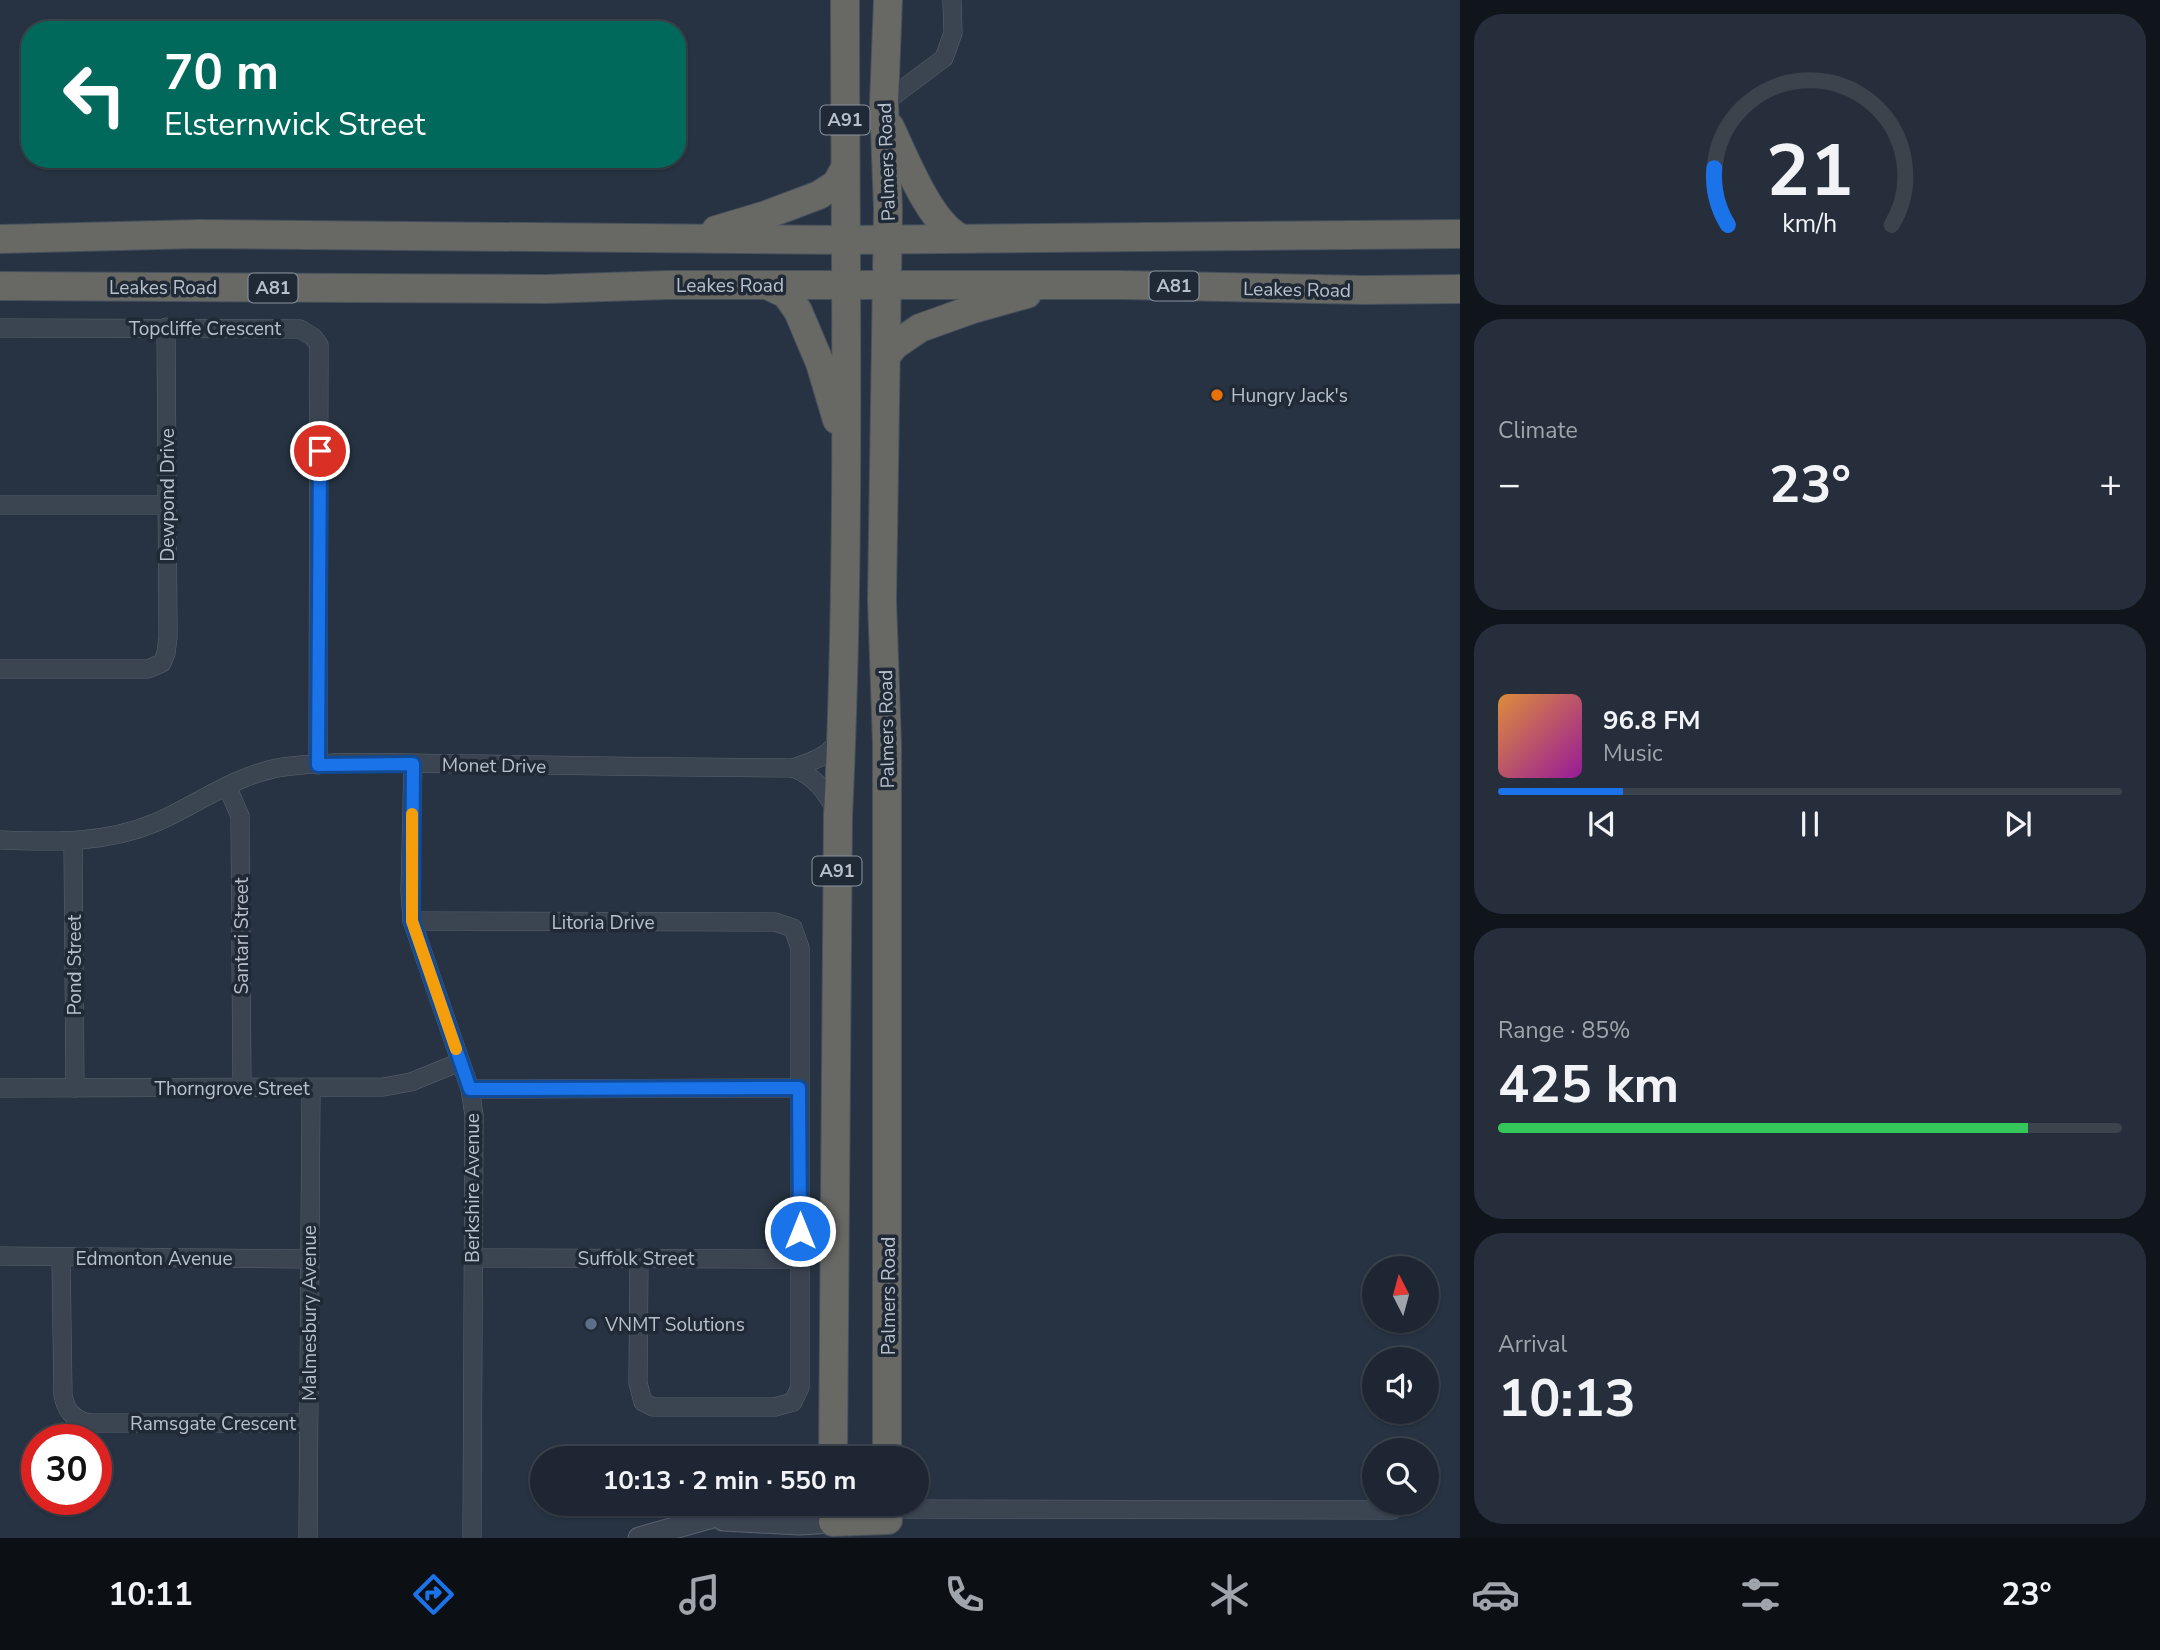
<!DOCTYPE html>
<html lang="en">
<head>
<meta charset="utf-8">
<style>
	:root { --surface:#1d2632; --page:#252e3a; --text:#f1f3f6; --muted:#a0a5ac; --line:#3b434d; --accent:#1a73e8 }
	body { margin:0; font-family:"Nunito Sans",sans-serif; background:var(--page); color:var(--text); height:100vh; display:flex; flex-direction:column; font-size:26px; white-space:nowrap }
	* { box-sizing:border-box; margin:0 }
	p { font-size:23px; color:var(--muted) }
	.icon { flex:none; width:38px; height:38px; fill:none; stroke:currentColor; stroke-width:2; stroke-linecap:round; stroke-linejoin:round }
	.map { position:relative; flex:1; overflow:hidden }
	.sheet { display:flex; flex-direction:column; gap:14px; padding:14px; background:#10151c; width:700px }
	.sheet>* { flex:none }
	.top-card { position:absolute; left:21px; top:21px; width:665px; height:147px; border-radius:28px; box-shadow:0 2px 5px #0004,0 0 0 2px var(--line); background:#00695c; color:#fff; overflow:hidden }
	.needle { width:46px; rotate:354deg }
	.buttons { position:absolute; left:1362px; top:1256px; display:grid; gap:14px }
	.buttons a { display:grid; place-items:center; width:77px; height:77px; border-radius:50%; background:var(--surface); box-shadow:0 2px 5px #0004,0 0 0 2px var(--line); font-size:35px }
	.speed { position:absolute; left:21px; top:1424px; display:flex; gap:14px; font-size:35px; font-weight:700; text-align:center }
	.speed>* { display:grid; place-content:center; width:91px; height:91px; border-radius:50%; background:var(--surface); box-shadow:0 2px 5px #0004,0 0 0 2px var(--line); line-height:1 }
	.speed .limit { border:10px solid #d22; background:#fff; color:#111 }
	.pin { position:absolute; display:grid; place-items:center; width:60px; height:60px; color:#fff; margin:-30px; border:4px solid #fff; border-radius:50%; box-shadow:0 2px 7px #0007 }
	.me { position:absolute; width:77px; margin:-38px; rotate:0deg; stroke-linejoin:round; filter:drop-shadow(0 0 5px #0008) }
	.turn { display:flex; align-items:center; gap:24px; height:147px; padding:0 28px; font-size:32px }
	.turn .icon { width:91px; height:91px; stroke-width:2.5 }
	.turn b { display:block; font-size:49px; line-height:60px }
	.big { font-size:52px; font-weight:700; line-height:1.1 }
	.sheet .tile { flex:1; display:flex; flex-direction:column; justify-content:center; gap:10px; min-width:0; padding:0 24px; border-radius:28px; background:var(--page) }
	.sheet .dial { align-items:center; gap:0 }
	.dial svg { height:182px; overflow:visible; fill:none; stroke:var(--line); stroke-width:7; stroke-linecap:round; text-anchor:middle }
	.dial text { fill:var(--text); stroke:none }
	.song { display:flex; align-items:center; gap:21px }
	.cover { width:84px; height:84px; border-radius:10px; background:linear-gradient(135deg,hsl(30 70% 55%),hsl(300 70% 35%)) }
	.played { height:7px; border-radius:4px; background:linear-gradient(90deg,var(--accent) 20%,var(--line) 20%) }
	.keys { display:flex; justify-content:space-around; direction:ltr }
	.heat { display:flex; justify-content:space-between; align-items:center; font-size:38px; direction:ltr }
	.charge { height:10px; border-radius:5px; background:linear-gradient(90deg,#34c759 85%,var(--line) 0) }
	.trip { position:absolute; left:530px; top:1446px; width:399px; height:70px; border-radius:35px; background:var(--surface); box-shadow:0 2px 5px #0004,0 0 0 2px var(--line); font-weight:700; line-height:70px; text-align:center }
	.dock { display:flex; height:112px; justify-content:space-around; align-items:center; background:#0c0f14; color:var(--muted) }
	.dock .icon { width:49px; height:49px }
	.dock .selected { color:var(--accent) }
	.dock b { font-size:32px; color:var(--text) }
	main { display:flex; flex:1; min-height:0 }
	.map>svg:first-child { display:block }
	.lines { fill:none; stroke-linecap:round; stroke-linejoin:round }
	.minor-casing { stroke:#59636f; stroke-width:19 }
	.tertiary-casing { stroke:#59636f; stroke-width:23 }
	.trunk-casing { stroke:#46505c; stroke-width:30 }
	.minor { stroke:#3b4552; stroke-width:18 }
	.tertiary { stroke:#3b4552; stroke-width:21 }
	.trunk { stroke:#686865; stroke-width:28 }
	.route-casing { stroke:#114b97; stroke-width:18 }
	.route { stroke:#1a73e8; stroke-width:12 }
	.slow { stroke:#f59e0b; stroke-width:12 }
	.food-dot { fill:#e8710a; stroke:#202a37; stroke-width:2.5 }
	.service-dot { fill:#5c6f8a; stroke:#202a37; stroke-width:2.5 }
	.labels { text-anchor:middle; stroke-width:7; stroke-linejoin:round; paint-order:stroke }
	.shield { fill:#202a37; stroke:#8a939f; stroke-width:2 }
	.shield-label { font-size:18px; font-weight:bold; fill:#b8c0cc }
	.street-label { font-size:19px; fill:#b8c0cc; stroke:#202a37 }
	.poi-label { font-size:19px; fill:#b8c0cc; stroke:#202a37; text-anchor:start }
</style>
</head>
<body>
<main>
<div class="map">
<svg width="1460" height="1538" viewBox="0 0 1460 1538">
	<rect width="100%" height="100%" fill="#273342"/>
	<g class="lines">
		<defs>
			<g id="minor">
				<path d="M 884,103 L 944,58 L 953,33 L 952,0"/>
				<path d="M 0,328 L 300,329 L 313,337 L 319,345 L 318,765"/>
				<path d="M 0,505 L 167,505"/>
				<path d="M 0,669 L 148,669 L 162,663 L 166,653 L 168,637 L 166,327"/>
				<path d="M 413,764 L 410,891 L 412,921 L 470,1089 L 474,1115 L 472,1538"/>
				<path d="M 793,768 C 815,776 826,792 836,811"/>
				<path d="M 227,786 L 240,816 L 242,1088"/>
				<path d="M 0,840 C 55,842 105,844 157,822 C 198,804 237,774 283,767 C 344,759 417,764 479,764 C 584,766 688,767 793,768 C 811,762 834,755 840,735"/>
				<path d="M 73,842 L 75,1088"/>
				<path d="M 412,921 L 775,922 L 793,928 L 800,948 L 800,1387 L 793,1402 L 775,1407 L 653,1407 L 643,1402 L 638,1383 L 639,1258"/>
				<path d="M 0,1088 L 383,1087 L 411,1082 L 460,1062"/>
				<path d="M 470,1089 L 799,1088"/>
				<path d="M 0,1256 L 308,1259"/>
				<path d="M 61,1257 L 63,1395 C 66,1411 73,1419 89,1423 L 308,1423"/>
				<path d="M 473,1258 L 800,1259"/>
				<path d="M 887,1509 L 1393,1510"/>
				<path d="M 308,1538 L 311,1088"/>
			</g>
			<g id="tertiary">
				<path d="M 723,1520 L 799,1524 L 833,1522"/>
				<path d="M 639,1538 L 748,1507 L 774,1503"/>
			</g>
			<g id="trunk">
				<path d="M 890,127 C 905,158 930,224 961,238"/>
				<path d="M 716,230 L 766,215 L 819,195 L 836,184 L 845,168"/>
				<path d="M 0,239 L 199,234 L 846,240 L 1460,234"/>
				<path d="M 0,286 L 546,289 L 667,285 L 1122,285 L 1364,290 L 1460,289"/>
				<path d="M 769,286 L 786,294 L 798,311 L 820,363 L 837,420"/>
				<path d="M 886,356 L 895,345 L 920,328 L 973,309 L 1027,294"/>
				<path d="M 833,1458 L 838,816 C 851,544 845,272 845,0"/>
				<path d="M 887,1458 L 887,744 L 882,600 L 888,209 L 884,103 L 888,0"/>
				<path d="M 833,1522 L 888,1520"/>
			</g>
		</defs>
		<use href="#minor" class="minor-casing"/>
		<use href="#tertiary" class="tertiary-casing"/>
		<use href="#trunk" class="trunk-casing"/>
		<use href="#minor" class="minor"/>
		<use href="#tertiary" class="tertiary"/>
		<use href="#trunk" class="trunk"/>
	</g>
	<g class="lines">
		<defs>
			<path id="route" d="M 320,451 L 318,765 L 413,764 L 412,921 L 470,1089 L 799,1088 L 800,1231"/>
		</defs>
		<use href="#route" class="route-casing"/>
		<use href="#route" class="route"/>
		<path class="slow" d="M 412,814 L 412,921 L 456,1049"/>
	</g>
	<circle class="food-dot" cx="1217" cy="395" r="7"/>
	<circle class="service-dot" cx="591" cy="1324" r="7"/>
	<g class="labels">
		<g class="shield">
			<rect x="820.5" y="105.5" width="49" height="29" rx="5"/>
			<rect x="1149.5" y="271.5" width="49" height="29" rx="5"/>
			<rect x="248.5" y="273.5" width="49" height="29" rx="5"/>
			<rect x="812.5" y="856.5" width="49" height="29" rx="5"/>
		</g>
		<g class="shield-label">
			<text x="845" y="126">A91</text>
			<text x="1174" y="292">A81</text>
			<text x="273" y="294">A81</text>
			<text x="837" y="877">A91</text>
		</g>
		<g class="street-label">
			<text transform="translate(886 162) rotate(-92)" y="7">Palmers Road</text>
			<text x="730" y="292">Leakes Road</text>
			<text x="163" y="294">Leakes Road</text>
			<text transform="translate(1297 289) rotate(1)" y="7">Leakes Road</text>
			<text x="205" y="335">Topcliffe Crescent</text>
			<text transform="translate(167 495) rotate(-90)" y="7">Dewpond Drive</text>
			<text transform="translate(886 729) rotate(-91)" y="7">Palmers Road</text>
			<text transform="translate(494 765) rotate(1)" y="7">Monet Drive</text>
			<text x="603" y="929">Litoria Drive</text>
			<text transform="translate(241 936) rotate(-90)" y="7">Santari Street</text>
			<text transform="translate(74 965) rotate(-90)" y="7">Pond Street</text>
			<text x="232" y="1095">Thorngrove Street</text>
			<text transform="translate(472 1188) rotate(-90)" y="7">Berkshire Avenue</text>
			<text x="154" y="1265">Edmonton Avenue</text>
			<text x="636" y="1265">Suffolk Street</text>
			<text transform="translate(888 1296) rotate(-90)" y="7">Palmers Road</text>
			<text transform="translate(309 1313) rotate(-90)" y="7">Malmesbury Avenue</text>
			<text x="213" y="1430">Ramsgate Crescent</text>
		</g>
		<g class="poi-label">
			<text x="1231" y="402">Hungry Jack's</text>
			<text x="605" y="1331">VNMT Solutions</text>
		</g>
	</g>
</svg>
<div class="buttons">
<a><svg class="needle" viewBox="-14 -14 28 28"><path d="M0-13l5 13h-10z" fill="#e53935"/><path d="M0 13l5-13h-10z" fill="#a0a5ac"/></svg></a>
<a><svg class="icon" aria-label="sound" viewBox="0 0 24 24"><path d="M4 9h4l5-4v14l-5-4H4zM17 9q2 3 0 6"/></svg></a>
<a><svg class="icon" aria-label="search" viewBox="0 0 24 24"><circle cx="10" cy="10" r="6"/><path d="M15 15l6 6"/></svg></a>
</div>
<div class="speed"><div class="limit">30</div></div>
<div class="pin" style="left:320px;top:451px;background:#d93025"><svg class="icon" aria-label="arrive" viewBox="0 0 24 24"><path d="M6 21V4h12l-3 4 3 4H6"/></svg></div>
<svg class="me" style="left:800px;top:1231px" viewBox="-20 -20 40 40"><circle r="17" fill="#1a73e8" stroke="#fff" stroke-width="3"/><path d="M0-11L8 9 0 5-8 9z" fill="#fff"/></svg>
<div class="trip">10:13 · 2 min · 550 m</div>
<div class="top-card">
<div class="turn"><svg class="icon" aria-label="left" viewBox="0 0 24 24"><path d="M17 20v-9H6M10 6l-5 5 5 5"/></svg><div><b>70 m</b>Elsternwick Street</div></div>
</div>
</div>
<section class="sheet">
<div class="tile dial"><svg viewBox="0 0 100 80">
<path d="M14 69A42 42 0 1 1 86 69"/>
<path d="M14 69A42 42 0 0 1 8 44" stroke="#1a73e8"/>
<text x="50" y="56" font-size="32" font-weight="700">21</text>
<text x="50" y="72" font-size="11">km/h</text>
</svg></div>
<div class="tile"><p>Climate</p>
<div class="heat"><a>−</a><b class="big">23°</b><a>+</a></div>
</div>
<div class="tile">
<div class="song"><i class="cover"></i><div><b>96.8 FM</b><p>Music</p></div></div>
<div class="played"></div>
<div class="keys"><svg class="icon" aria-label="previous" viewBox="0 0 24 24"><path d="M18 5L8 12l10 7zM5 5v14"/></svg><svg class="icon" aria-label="pause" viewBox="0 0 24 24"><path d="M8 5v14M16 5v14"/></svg><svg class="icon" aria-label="next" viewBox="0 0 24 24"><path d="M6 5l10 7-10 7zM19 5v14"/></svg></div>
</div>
<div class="tile"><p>Range · 85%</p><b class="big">425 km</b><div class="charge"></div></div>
<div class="tile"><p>Arrival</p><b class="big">10:13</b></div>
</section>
</main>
<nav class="dock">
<b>10:11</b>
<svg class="icon selected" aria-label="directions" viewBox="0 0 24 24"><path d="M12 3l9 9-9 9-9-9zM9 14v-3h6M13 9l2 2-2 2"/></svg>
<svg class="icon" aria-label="music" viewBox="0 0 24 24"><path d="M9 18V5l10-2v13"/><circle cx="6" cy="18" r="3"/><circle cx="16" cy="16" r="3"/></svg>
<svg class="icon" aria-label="phone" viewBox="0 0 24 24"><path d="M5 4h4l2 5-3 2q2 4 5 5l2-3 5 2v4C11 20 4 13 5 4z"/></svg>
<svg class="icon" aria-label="climate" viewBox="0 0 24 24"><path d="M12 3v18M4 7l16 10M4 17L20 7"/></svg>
<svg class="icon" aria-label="car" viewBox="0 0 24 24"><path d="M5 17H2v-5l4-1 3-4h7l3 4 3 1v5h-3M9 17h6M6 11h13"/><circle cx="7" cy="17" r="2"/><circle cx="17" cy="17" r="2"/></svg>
<svg class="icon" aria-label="filters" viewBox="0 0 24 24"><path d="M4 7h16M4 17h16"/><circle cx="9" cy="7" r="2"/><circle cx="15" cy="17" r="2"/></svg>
<b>23°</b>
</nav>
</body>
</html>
